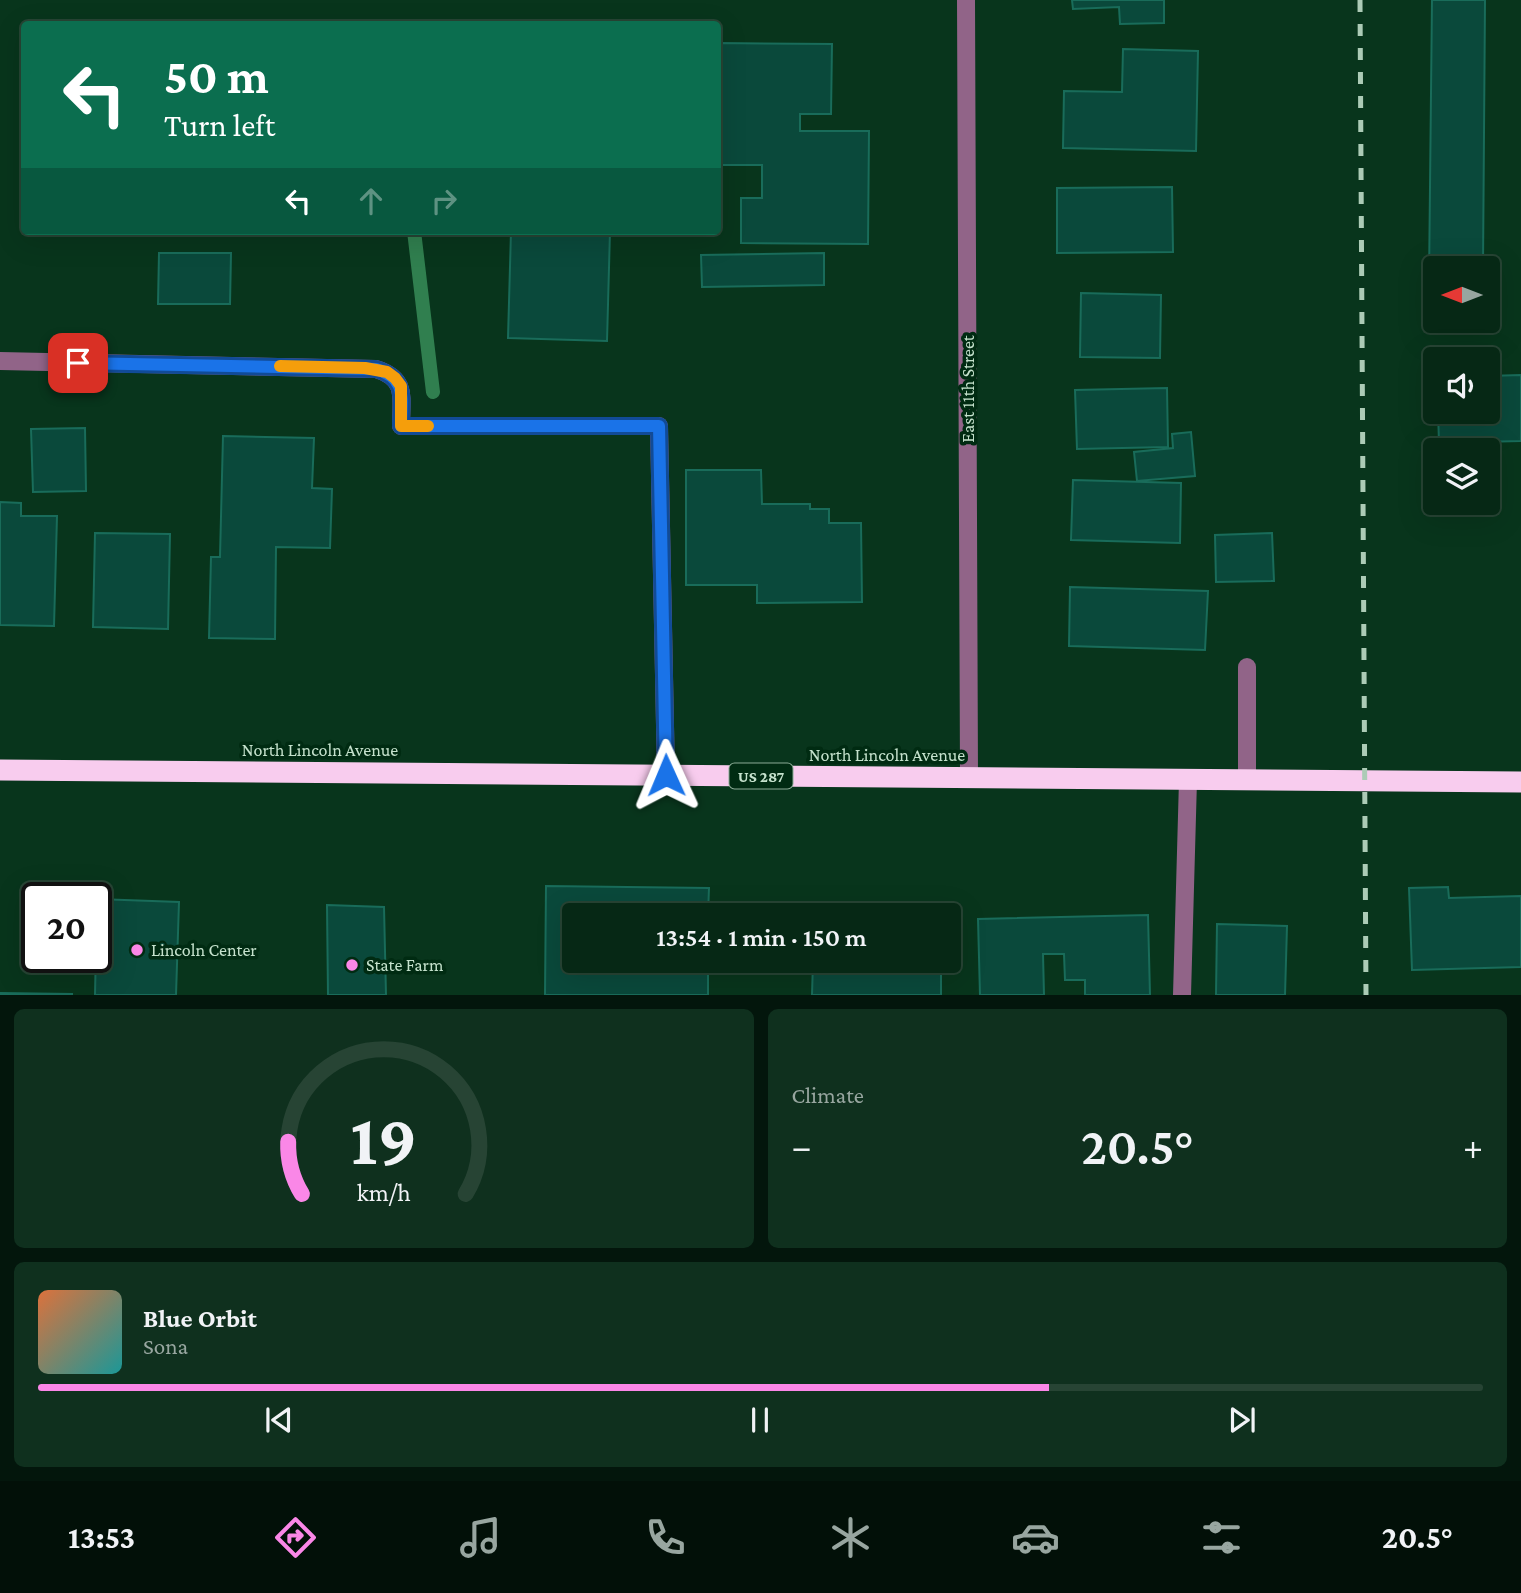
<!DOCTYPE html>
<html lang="en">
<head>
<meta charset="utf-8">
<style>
	:root { --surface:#062815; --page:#0f301e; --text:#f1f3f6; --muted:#98a6a0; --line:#274434; --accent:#fa87e7 }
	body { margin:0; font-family:"Crimson Pro",serif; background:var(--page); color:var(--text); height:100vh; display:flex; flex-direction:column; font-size:26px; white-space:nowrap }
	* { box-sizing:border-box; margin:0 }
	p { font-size:23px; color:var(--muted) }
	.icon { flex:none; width:38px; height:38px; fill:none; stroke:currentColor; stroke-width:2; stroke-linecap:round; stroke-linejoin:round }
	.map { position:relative; height:995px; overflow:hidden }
	.side { display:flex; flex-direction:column; gap:14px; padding:14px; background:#03160c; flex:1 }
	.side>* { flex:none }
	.hud { position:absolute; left:21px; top:21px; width:700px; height:214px; border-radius:7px; box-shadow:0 7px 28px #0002,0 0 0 2px var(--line); background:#0b6e4f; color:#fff; overflow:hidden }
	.needle { width:46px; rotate:270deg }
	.tools { position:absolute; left:1423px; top:256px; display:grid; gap:14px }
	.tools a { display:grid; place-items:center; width:77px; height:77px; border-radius:7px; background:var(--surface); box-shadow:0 7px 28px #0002,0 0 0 2px var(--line); font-size:35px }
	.speed { position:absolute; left:21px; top:882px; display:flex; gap:14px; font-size:35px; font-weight:700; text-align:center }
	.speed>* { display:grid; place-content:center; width:91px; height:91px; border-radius:50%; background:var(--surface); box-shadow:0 7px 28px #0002,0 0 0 2px var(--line); line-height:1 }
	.speed .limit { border:4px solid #111; border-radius:10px; background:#fff; color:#111 }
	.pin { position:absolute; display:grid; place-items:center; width:60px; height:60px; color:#fff; margin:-30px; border-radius:14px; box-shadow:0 4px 10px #0006 }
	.me { position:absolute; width:77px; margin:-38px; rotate:359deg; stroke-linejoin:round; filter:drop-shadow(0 0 5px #0008) }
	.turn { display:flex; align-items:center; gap:24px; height:147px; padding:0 28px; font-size:32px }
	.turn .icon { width:91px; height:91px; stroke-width:2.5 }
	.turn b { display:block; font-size:49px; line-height:60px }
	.lanes { display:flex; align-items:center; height:66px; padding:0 28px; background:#0003; justify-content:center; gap:35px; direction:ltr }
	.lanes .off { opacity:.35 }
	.big { font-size:52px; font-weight:600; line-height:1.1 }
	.side .card { flex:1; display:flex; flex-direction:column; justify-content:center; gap:10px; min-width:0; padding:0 24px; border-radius:10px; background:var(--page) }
	.side .dial { align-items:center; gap:0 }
	.dial svg { height:182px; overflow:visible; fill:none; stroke:var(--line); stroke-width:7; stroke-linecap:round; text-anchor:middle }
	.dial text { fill:var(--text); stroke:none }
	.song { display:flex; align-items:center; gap:21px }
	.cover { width:84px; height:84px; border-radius:10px; background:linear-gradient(135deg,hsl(20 70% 55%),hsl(180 70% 35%)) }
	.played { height:7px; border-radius:4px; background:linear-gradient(90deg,var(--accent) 70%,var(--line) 70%) }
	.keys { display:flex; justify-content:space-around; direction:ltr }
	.heat { display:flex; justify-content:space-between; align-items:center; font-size:38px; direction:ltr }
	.side .tiles { flex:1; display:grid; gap:14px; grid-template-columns:1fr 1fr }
	.card:last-child { grid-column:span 2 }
	.trip { position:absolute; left:562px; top:903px; width:399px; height:70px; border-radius:7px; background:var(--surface); box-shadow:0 7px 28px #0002,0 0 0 2px var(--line); font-weight:600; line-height:70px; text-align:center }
	.dock { display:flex; height:112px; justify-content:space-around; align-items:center; background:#021008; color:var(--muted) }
	.dock .icon { width:49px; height:49px }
	.dock .current { color:var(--accent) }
	.dock b { font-size:32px; color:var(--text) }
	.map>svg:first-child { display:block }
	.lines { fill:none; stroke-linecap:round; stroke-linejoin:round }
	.stream { stroke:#307f4f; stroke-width:14 }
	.building { fill:#0a493b; stroke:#196c5a; stroke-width:2 }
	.minor { stroke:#916488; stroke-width:18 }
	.highway { stroke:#f8ccee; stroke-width:21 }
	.rail { stroke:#accbb6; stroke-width:5; stroke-dasharray:12 12; stroke-linecap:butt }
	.route-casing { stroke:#114b97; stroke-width:18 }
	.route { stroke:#1a73e8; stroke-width:12 }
	.slow { stroke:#f59e0b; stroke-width:12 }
	.poi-dot { fill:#fa87e7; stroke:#002b12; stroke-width:2.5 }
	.labels { text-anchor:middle; stroke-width:7; stroke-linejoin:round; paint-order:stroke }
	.shield { fill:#002b12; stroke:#8aab95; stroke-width:2 }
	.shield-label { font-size:16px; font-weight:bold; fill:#c5e2cd }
	.street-label { font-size:18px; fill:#c5e2cd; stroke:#002b12 }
	.poi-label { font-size:18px; fill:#c5e2cd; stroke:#002b12; text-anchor:start }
</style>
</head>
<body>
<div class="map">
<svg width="1521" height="995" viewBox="0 0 1521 995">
	<rect width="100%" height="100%" fill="#08351c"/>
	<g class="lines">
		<path class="stream" d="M 414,231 L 433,392"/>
	</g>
	<g class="building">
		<path d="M 1072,0 L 1164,0 L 1164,23 L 1120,24 L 1119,7 L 1073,9 Z"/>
		<path d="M 1432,0 L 1485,0 L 1483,268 L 1435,268 L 1435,281 L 1429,281 Z"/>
		<path d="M 718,43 L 832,44 L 831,114 L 800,114 L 800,131 L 869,131 L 868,244 L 741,243 L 741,198 L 762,198 L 762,165 L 718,165 Z"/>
		<path d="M 1123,49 L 1198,51 L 1196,151 L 1063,148 L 1064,91 L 1122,92 Z"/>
		<path d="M 1172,187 L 1173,252 L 1057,253 L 1057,188 Z"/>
		<path d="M 511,231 L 610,231 L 607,341 L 508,338 Z"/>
		<path d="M 159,253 L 231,253 L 230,304 L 158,304 Z"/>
		<path d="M 824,253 L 824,285 L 702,287 L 701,255 Z"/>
		<path d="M 1081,293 L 1161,295 L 1160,358 L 1080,357 Z"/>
		<path d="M 1521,375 L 1521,441 L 1439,443 L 1438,411 L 1488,411 L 1488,376 Z"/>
		<path d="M 1167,388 L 1168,447 L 1077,449 L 1075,390 Z"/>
		<path d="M 85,428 L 86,491 L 33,492 L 31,429 Z"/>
		<path d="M 1191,432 L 1195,476 L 1137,481 L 1134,452 L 1173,448 L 1172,434 Z"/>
		<path d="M 223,436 L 314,438 L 312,488 L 332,489 L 330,548 L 276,547 L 275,639 L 209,638 L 211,557 L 220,557 Z"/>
		<path d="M 686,470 L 761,470 L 762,504 L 810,504 L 810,509 L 829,509 L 829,523 L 861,523 L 862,602 L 757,603 L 757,585 L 686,585 Z"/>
		<path d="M 1073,480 L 1181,483 L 1180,543 L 1071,540 Z"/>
		<path d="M 0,502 L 21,503 L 21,516 L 57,516 L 54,626 L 0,625 Z"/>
		<path d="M 95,533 L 170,534 L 168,629 L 93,627 Z"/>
		<path d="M 1272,533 L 1274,581 L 1216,582 L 1215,535 Z"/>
		<path d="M 1070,587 L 1208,591 L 1205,650 L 1069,646 Z"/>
		<path d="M 546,886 L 709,888 L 708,915 L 574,915 L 574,961 L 708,961 L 708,995 L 545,995 Z"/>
		<path d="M 1448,887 L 1449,898 L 1521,896 L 1521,967 L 1412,970 L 1409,888 Z"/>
		<path d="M 97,899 L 179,902 L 176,995 L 95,995 Z"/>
		<path d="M 327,905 L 384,907 L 386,995 L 328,995 Z"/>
		<path d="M 1148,915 L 1150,995 L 1085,995 L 1085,980 L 1065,980 L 1064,954 L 1043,954 L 1044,995 L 980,995 L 978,919 Z"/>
		<path d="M 1217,924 L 1287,926 L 1285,995 L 1216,995 Z"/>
		<path d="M 813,961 L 941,961 L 941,995 L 812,995 Z"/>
		<path d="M 0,993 L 72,994 L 72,995 L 0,995 Z"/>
	</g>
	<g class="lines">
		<g class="minor">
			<path d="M 966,0 L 969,778"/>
			<path d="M 0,361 L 376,369 C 408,379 401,398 401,426 L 659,426 L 666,775"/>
			<path d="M 1247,667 L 1247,780"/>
			<path d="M 1182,995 L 1188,780"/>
		</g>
		<path class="highway" d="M 0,770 L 1521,782"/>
		<path class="rail" d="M 1360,0 L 1366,995"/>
	</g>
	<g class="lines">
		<defs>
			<path id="route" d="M 78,363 L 376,369 C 408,379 401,398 401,426 L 659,426 L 666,775"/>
		</defs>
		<use href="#route" class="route-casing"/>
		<use href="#route" class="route"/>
		<path class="slow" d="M 280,366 L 365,368 L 387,372 L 395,378 L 401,386 L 401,426 L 428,426"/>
	</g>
	<g class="poi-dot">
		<circle cx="137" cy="950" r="7"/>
		<circle cx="352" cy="965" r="7"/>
	</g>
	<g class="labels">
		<rect class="shield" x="729.5" y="763.5" width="63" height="25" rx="5"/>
		<g class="shield-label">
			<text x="761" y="782">US 287</text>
		</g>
		<g class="street-label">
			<text transform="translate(968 389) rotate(-90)" y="6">East 11th Street</text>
			<text x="320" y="756">North Lincoln Avenue</text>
			<text x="887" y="761">North Lincoln Avenue</text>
		</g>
		<g class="poi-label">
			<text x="151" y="956">Lincoln Center</text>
			<text x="366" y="971">State Farm</text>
		</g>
	</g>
</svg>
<div class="tools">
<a><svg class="needle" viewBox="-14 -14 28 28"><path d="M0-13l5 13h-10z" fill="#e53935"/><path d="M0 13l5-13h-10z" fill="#98a6a0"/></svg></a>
<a><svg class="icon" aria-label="sound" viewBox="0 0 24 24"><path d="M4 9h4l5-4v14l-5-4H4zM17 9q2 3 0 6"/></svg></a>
<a><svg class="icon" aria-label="layers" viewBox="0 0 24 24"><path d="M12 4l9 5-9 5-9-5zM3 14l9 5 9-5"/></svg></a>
</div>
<div class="speed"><div class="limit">20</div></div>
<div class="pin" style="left:78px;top:363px;background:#d93025"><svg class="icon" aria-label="arrive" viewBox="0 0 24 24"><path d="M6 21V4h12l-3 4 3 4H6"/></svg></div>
<svg class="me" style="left:666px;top:775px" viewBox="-20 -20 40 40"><path d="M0-17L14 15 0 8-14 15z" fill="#1a73e8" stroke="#fff" stroke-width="4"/></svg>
<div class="trip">13:54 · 1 min · 150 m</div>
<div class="hud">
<div class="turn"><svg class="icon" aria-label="left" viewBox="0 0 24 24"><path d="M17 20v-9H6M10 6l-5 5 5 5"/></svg><div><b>50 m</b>Turn left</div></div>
<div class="lanes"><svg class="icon" aria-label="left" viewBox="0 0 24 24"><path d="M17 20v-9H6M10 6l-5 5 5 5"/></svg><svg class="icon off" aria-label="ahead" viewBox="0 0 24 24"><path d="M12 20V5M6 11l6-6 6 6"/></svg><svg class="icon off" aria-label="right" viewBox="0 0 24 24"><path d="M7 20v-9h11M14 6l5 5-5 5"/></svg></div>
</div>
</div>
<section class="side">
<div class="tiles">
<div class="card dial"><svg viewBox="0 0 100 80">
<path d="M14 69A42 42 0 1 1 86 69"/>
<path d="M14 69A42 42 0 0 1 8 46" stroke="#fa87e7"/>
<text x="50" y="56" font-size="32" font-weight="700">19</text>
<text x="50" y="72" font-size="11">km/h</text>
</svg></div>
<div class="card"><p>Climate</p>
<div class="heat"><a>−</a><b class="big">20.5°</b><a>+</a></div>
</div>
<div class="card">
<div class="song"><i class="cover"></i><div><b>Blue Orbit</b><p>Sona</p></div></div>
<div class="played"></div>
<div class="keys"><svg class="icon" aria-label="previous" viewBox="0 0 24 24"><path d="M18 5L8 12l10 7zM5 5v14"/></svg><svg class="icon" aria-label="pause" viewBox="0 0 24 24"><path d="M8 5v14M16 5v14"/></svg><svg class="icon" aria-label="next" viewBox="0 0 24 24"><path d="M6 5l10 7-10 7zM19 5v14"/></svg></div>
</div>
</div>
</section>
<nav class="dock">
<b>13:53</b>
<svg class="icon current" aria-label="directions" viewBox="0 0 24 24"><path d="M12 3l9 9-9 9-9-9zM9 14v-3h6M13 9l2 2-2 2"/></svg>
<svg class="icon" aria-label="music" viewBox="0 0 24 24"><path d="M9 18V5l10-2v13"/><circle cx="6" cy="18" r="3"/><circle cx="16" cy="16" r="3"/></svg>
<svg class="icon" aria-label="phone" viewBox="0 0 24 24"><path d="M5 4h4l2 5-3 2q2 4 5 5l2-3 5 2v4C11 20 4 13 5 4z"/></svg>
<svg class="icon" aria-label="climate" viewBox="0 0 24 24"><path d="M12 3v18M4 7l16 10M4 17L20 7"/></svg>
<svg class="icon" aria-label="car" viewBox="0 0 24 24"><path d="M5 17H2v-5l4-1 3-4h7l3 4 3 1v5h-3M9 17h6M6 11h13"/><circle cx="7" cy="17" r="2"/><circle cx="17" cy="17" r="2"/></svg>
<svg class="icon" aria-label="filters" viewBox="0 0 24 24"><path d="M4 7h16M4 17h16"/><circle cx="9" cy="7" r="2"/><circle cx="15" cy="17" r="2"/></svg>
<b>20.5°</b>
</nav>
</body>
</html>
